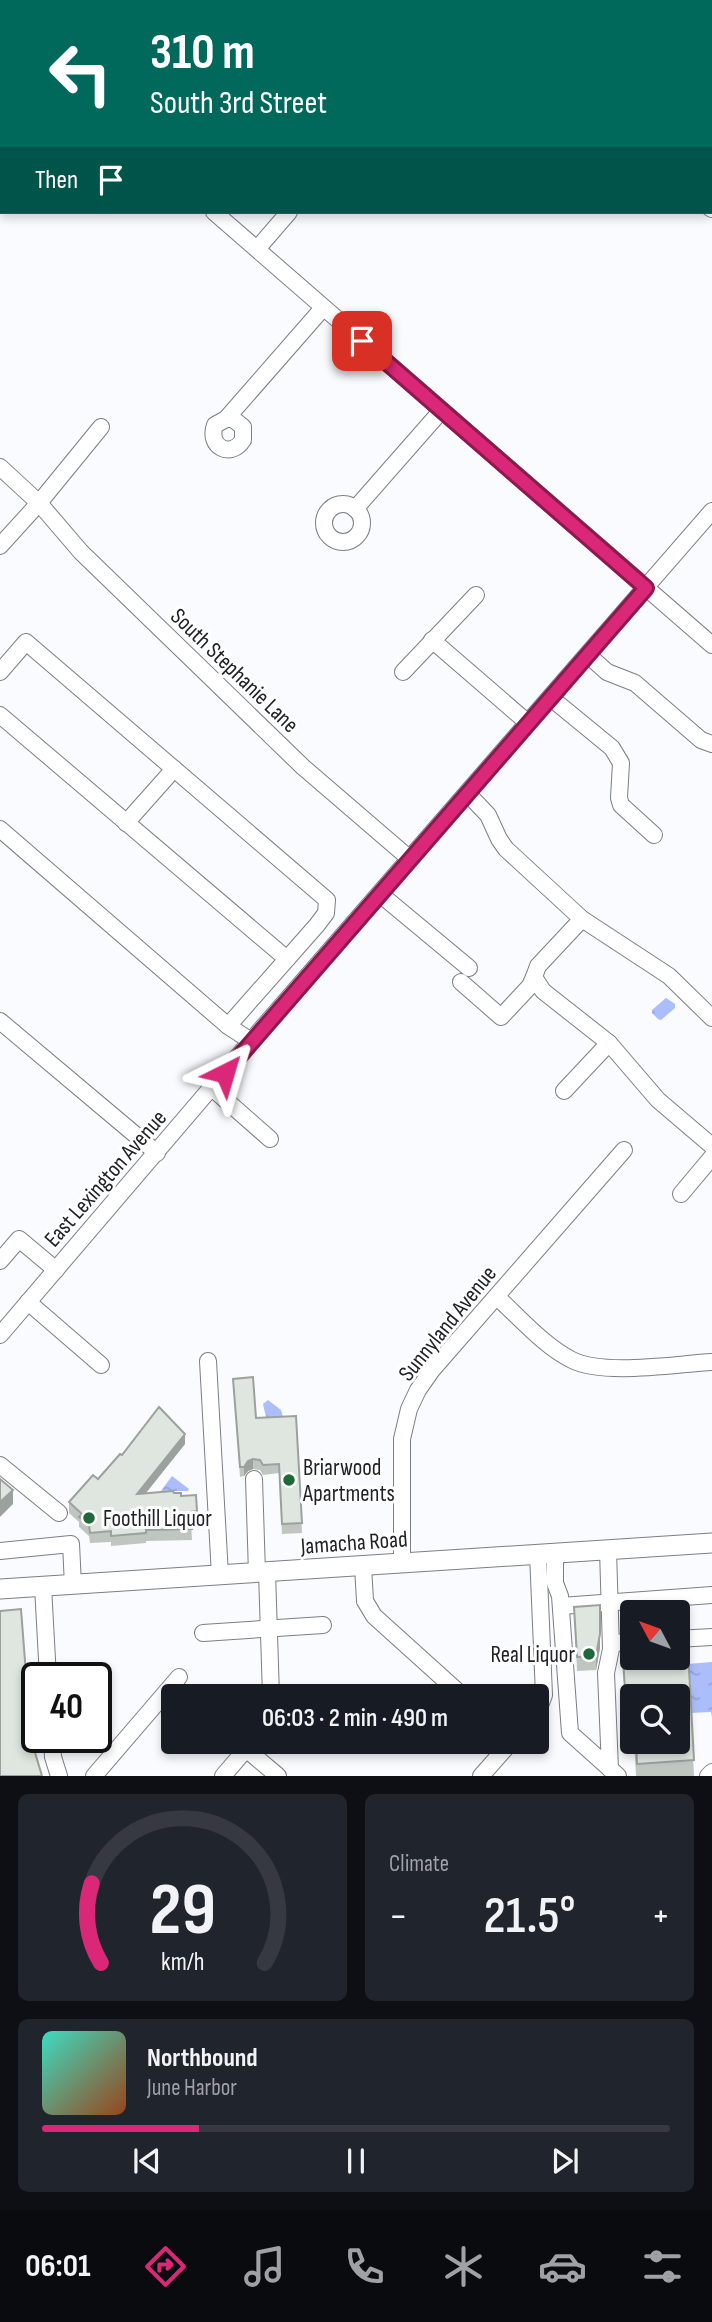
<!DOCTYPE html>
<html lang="en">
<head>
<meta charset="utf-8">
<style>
	:root { --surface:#171b24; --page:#20242c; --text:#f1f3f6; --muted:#9ea1a6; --line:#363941; --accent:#db2777 }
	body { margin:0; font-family:"Sofia Sans Condensed",sans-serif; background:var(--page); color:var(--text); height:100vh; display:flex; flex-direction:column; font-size:26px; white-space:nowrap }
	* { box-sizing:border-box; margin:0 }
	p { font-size:23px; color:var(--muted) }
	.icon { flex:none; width:38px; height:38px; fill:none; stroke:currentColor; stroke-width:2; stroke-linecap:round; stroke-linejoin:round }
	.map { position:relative; height:1776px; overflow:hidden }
	.sheet { display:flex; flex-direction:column; gap:18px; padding:18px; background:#0d0f14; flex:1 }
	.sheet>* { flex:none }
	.hud { position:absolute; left:0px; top:0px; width:712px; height:214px; box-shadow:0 4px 10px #0003; background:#00695c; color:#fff; overflow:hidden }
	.needle { width:46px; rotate:311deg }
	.controls { position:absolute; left:620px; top:1600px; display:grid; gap:14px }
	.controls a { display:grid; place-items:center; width:70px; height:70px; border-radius:7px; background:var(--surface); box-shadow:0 4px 10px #0003; font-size:35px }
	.speed { position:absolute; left:21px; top:1662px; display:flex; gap:14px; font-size:35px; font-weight:700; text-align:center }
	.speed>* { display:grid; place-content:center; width:91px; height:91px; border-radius:50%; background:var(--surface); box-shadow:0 4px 10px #0003; line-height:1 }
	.speed .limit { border:4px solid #111; border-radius:10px; background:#fff; color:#111 }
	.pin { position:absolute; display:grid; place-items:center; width:60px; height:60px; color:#fff; margin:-30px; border-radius:14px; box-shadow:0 4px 10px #0006 }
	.me { position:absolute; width:77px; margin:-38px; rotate:40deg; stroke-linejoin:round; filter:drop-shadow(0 0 5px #0008) }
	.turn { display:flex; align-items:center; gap:24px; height:147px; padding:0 35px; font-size:32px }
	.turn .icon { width:91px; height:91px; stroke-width:2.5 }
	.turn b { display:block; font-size:49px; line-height:60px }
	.then { display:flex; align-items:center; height:66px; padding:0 35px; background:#0003; gap:14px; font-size:26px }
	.big { font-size:52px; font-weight:600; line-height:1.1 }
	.sheet .tile { flex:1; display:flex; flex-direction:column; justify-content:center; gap:10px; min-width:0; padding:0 24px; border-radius:10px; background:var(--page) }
	.sheet .dial { align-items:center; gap:0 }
	.dial svg { height:182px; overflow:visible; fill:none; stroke:var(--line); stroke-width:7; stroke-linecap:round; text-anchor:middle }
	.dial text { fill:var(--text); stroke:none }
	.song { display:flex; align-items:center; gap:21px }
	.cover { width:84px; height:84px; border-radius:10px; background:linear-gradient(135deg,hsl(170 70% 55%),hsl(20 70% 35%)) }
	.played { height:7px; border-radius:4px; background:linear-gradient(90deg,var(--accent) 25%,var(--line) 25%) }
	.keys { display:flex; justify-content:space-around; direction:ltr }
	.heat { display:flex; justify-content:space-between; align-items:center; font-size:38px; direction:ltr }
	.sheet .tiles { flex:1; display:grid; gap:18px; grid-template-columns:1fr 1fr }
	.tile:last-child { grid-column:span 2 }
	.trip { position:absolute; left:161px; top:1684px; width:388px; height:70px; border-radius:7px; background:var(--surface); box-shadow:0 4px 10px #0003; font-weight:600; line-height:70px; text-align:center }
	.dock { display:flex; height:112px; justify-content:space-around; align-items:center; background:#090b0e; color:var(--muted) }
	.dock .icon { width:49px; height:49px }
	.dock .selected { color:var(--accent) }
	.dock b { font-size:32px; color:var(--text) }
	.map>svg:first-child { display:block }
	.water { fill:url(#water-ripples) }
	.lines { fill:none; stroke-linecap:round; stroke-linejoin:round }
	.minor-casing { stroke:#7b7e86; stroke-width:18 }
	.major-casing { stroke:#7b7e86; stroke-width:21 }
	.minor { stroke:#fff; stroke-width:16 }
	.major { stroke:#fff; stroke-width:19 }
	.wall { fill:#bfc6c0 }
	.shaded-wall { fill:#9ba19c }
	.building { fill:#dee6df; stroke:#9ba19c; stroke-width:2 }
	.route-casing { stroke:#8e194d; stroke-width:18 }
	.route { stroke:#db2777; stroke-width:12 }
	.poi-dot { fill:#1e6937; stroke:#fff; stroke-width:2.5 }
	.labels { text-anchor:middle; stroke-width:6; stroke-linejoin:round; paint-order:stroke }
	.street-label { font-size:23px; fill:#212225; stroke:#fff }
	.poi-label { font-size:23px; fill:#212225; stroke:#fff; text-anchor:start }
</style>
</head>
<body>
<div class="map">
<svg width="712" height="1776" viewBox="0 0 712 1776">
	<defs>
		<pattern id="water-ripples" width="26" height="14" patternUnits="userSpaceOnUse" patternTransform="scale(1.75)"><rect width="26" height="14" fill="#abbdfb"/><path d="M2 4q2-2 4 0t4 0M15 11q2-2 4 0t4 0" fill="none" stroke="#93a2d7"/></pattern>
	</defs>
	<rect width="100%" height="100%" fill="#fafbff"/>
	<g class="water">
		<path d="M 666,998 L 675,1004 L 675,1008 L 661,1020 L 658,1019 L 652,1013 L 652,1010 Z"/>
		<path d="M 268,1400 L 281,1410 L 283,1417 L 266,1417 L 263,1404 Z"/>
		<path d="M 172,1476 L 189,1489 L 188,1491 L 161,1491 Z"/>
		<path d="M 712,1662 L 712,1717 L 711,1712 L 690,1713 L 687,1664 Z"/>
	</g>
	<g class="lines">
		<defs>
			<g id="minor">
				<path d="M 478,0 L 480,2"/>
				<path d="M 17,2 L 18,0"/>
				<path d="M 247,2 L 249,0"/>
				<path d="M 0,21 L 2,19"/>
				<path d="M 710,208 L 712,209"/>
				<path d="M 214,212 L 712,645"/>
				<path d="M 257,249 L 289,212"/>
				<path d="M 226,419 L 233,419 L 243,427 L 243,440 C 231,459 207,447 215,425 L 226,419 L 323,308"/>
				<path d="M 0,467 L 39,503 L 81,552 L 303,767 L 410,859"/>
				<circle cx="343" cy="523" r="19"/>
				<path d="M 355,509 L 441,411"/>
				<path d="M 0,546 L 39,503 L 101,427"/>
				<path d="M 432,640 L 528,723"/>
				<path d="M 588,655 L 607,672 L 635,683 L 701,740 L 712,744"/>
				<path d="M 0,672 L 26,642 L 327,900 L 326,913 L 317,925 L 228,1026"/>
				<path d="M 403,672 L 476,595"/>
				<path d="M 551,698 L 612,748 L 621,763 L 619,798 L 621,805 L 654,835"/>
				<path d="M 0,715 L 287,959"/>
				<path d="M 468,794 L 488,815 L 499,839 L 506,849 L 582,919 L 669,976 L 712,1018"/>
				<path d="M 126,823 L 174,769"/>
				<path d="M 0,829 L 228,1026 L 251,1041"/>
				<path d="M 380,894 L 469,968"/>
				<path d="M 582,919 L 538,966 L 534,977 L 543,991 L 609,1043"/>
				<path d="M 461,982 L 501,1017 L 530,986 L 534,977"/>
				<path d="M 0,1021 L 157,1153"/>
				<path d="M 212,1088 L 270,1139"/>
				<path d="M 564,1091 L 609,1043 L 658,1100 L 712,1146"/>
				<path d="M 681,1194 L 712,1157"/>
				<path d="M 0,1261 L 19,1239 L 56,1270"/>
				<path d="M 497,1297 C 519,1317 545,1347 572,1360 C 604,1376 675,1364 712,1362"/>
				<path d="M 28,1302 L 101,1365"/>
				<path d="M 0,1335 L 251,1041 L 712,511"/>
				<path d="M 208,1361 L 220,1575"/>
				<path d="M 0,1465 L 59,1513"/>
				<path d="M 254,1479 L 257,1573"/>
				<path d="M 608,1550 L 611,1649 L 606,1673 L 610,1769"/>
				<path d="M 0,1551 L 71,1544 L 73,1585"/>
				<path d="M 555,1553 L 555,1583 L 560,1596 L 570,1733 L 618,1776"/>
				<path d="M 402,1564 L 402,1439 L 409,1409 L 418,1390 L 432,1370 L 624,1150"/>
				<path d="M 363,1566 L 365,1601 L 374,1616 L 456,1690 L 450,1696"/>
				<path d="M 267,1572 L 271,1696"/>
				<path d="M 43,1586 L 48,1678"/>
				<path d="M 561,1606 L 712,1595"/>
				<path d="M 203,1633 L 323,1625"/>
				<path d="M 677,1639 L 712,1637"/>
				<path d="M 611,1643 L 632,1642"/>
				<path d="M 537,1713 L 544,1695 L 538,1554"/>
				<path d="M 52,1738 L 53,1757 L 59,1776"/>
				<path d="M 246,1749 L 278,1776"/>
				<path d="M 94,1776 L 179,1677"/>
				<path d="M 223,1776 L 253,1741"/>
				<path d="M 481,1776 L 512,1741"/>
				<path d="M 708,1776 L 712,1772"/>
			</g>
			<path id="major" d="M 0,1589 L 712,1543"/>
		</defs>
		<use href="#minor" class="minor-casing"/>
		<use href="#major" class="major-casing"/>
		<use href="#minor" class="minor"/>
		<use href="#major" class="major"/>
	</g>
	<g class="wall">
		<path d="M 233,1379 L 256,1418 L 296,1416 L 302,1533 L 282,1534 L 279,1473 L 263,1475 L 260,1470 L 253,1469 L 248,1471 L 244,1476 L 240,1477 Z"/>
		<path d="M 185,1444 L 146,1493 L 174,1493 L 181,1496 L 197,1511 L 197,1522 L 191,1522 L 192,1540 L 146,1541 L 146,1543 L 111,1546 L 111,1542 L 90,1543 L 89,1536 L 79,1527 L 79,1522 L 69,1513 L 69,1502 L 98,1479 L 122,1455 Z"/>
		<path d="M 574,1607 L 600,1648 L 596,1670 L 577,1671 Z"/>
		<path d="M 632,1646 L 632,1657 L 677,1657 L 677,1651 L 688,1651 L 694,1776 L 636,1776 L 634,1741 L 677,1741 L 677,1696 L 632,1696 L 632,1706 L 625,1706 L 622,1647 Z"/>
	</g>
	<g class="shaded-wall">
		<path d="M 185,1434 L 185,1444 L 137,1504 L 137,1494 Z"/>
		<path d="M 253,1459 L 253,1469 L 248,1471 L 244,1476 L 244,1467 L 248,1461 Z"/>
		<path d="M 13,1490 L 13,1504 L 0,1517 L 0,1502 Z"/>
		<path d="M 600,1634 L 600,1648 L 596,1670 L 596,1656 Z"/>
	</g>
	<g class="building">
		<path d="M 253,1377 L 256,1418 L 296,1416 L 302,1523 L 282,1524 L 279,1464 L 263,1465 L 260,1460 L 253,1459 L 248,1461 L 244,1467 L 240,1467 L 233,1379 Z"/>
		<path d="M 159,1407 L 185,1434 L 137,1494 L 173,1491 L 174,1493 L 181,1493 L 181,1496 L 196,1495 L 197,1511 L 190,1512 L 192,1529 L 146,1530 L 146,1533 L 111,1536 L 111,1531 L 90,1533 L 89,1525 L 79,1517 L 82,1514 L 69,1502 L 93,1475 L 98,1479 L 120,1454 L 122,1455 Z"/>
		<path d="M 0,1479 L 13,1490 L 0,1502 Z"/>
		<path d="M 600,1605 L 600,1634 L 596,1656 L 577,1657 L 574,1607 Z"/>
		<path d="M 21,1609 L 31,1739 L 42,1776 L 0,1776 L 0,1611 Z"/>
		<path d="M 632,1646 L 632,1657 L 677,1657 L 677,1651 L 688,1651 L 694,1760 L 637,1764 L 636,1741 L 677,1741 L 677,1696 L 633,1696 L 632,1687 L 625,1688 L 622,1647 Z"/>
	</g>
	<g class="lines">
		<defs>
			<path id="route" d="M 225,1073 L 646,588 L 362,341"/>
		</defs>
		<use href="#route" class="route-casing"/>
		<use href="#route" class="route"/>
	</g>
	<g class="poi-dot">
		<circle cx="289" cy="1480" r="7"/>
		<circle cx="89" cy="1518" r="7"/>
		<circle cx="589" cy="1654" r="7"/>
	</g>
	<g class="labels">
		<g class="street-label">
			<text transform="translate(235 670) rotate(44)" y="8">South Stephanie Lane</text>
			<text transform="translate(105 1178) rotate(-49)" y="8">East Lexington Avenue</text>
			<text transform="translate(447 1323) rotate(-51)" y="8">Sunnyland Avenue</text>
			<text transform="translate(354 1542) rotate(-4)" y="8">Jamacha Road</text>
		</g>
		<g class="poi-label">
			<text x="303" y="1475">Briarwood<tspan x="303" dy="26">Apartments</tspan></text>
			<text x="103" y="1526">Foothill Liquor</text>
			<text x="575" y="1662" text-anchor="end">Real Liquor</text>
		</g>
	</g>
</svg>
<div class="controls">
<a><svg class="needle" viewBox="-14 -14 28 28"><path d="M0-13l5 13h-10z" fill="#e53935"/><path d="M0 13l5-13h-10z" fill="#9ea1a6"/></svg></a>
<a><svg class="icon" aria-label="search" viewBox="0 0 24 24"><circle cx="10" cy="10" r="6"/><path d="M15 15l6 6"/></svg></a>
</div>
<div class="speed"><div class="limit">40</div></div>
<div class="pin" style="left:362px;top:341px;background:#d93025"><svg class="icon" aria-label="arrive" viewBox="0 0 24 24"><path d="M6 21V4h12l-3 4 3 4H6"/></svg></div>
<svg class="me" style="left:225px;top:1073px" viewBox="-20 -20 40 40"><path d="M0-17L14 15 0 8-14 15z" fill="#db2777" stroke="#fff" stroke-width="4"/></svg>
<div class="trip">06:03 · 2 min · 490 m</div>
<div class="hud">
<div class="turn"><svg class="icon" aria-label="left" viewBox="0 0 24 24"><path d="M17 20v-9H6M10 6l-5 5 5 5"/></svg><div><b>310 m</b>South 3rd Street</div></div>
<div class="then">Then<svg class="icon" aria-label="arrive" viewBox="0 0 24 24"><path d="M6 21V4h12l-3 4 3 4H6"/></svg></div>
</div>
</div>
<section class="sheet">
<div class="tiles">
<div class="tile dial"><svg viewBox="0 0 100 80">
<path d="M14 69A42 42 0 1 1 86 69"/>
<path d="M14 69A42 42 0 0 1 10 34" stroke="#db2777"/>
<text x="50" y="56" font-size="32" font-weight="700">29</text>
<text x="50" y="72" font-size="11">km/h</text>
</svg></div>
<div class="tile"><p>Climate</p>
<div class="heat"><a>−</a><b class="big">21.5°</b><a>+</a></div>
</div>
<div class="tile">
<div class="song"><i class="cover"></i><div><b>Northbound</b><p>June Harbor</p></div></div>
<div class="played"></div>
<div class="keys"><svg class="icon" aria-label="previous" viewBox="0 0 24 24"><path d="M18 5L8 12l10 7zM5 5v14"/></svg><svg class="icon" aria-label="pause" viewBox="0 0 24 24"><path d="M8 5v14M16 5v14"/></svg><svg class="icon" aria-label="next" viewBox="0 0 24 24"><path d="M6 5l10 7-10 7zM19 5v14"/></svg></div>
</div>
</div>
</section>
<nav class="dock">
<b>06:01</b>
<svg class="icon selected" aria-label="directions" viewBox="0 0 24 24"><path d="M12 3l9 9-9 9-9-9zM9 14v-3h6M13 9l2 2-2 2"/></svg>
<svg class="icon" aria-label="music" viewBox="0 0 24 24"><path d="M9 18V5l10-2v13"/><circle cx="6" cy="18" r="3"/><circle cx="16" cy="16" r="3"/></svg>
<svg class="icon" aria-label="phone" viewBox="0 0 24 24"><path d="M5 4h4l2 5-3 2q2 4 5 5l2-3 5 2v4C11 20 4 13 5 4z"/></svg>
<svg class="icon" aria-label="climate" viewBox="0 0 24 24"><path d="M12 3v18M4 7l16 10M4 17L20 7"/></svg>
<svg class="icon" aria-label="car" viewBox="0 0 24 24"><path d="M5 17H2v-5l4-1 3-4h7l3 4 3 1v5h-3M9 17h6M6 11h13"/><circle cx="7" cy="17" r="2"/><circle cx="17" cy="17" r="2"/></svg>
<svg class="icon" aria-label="filters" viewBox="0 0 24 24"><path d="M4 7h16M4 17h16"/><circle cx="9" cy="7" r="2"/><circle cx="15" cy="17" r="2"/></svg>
</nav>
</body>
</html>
